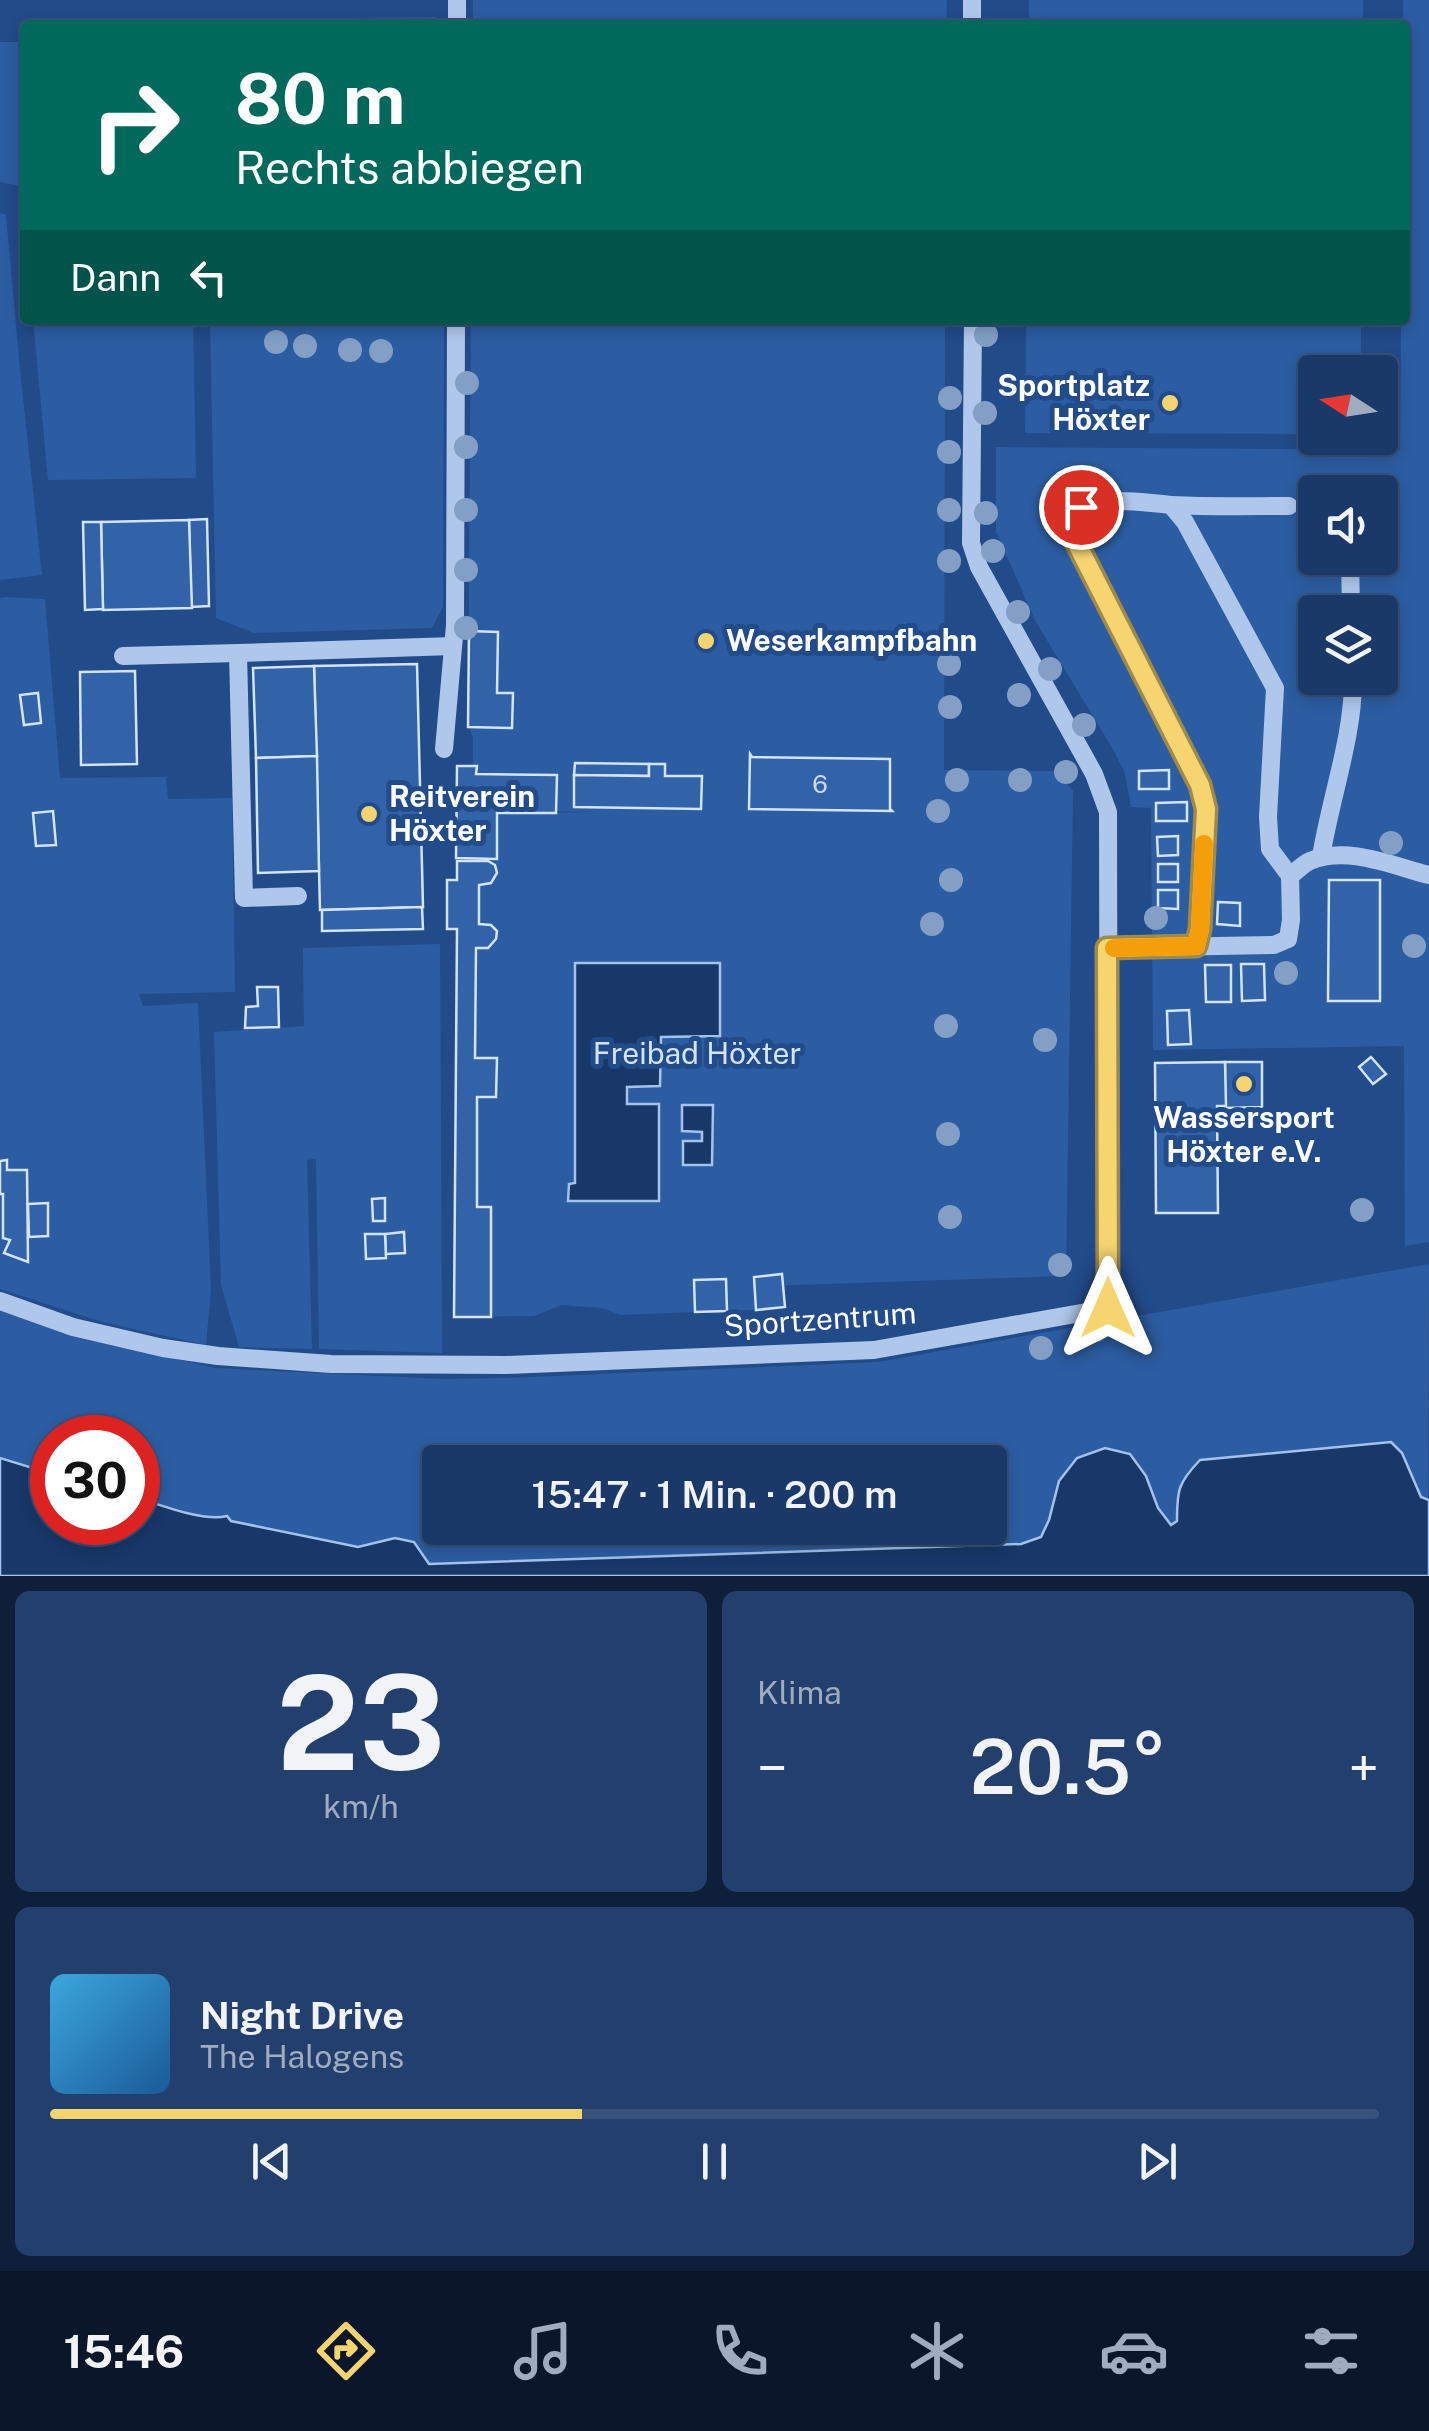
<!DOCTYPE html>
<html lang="de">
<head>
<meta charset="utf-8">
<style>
	:root { --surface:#1a3868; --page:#233f6e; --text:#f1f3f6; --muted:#9facc0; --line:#38527c; --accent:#f6d571 }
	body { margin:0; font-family:"Public Sans",sans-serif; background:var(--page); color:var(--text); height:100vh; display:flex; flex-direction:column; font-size:38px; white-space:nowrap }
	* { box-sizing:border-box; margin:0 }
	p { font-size:32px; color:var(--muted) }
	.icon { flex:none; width:55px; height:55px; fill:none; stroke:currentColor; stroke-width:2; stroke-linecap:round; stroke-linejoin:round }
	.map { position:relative; height:1576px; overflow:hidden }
	.side { display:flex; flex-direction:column; gap:15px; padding:15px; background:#0e1f39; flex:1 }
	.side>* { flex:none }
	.top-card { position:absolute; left:20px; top:20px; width:1390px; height:305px; border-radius:10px; box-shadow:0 5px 15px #0003,0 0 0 2px var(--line); background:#00695c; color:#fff; overflow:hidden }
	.needle { width:65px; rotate:282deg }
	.controls { position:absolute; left:1298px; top:355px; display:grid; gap:20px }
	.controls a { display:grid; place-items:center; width:100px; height:100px; border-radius:10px; background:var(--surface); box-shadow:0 5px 15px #0003,0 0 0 2px var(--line); font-size:50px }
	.speed { position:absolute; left:30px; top:1415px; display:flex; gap:20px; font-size:50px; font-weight:700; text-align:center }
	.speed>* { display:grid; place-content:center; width:130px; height:130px; border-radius:50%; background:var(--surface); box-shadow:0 5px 15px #0003,0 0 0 2px var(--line); line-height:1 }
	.speed .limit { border:15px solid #d22; background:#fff; color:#111 }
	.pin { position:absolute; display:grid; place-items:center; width:85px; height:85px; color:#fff; margin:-42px; border:5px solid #fff; border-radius:50%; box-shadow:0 2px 10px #0007 }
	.me { position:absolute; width:110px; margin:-55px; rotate:0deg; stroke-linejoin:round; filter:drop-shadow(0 0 8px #0008) }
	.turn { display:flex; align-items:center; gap:35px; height:210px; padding:0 50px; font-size:45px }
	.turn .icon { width:130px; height:130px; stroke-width:2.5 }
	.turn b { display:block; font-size:70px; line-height:85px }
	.then { display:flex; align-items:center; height:95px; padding:0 50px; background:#0003; gap:20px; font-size:38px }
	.big { font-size:75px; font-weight:600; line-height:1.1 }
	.side .card { flex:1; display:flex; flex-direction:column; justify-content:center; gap:15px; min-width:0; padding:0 35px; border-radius:15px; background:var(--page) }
	.side .dial { align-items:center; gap:0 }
	.dial b { font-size:130px; line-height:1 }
	.song { display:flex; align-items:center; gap:30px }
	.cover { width:120px; height:120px; border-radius:15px; background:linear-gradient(135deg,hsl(200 70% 55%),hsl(210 70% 35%)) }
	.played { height:10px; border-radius:5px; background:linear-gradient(90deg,var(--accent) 40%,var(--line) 40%) }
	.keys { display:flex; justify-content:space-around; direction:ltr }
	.heat { display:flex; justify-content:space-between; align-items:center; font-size:55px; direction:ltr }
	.side .tiles { flex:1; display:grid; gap:15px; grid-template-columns:1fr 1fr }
	.card:last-child { grid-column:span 2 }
	.trip { position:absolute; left:422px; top:1445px; width:585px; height:100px; border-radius:10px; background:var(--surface); box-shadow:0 5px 15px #0003,0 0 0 2px var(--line); font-weight:600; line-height:100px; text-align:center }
	.menu { display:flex; height:160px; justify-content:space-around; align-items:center; background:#0a162a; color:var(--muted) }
	.menu .icon { width:70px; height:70px }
	.menu .on { color:var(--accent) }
	.menu b { font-size:45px; color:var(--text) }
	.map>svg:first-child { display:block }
	.green { fill:#2c5da2; fill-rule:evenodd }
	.water { fill:#18386a; stroke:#a3c2ec; stroke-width:2.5 }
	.building { fill:#3262a7; stroke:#d3e3f8; stroke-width:2.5 }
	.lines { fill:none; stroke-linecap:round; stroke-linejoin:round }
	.minor { stroke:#afc7eb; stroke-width:18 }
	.tree { fill:#839fc6 }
	.route-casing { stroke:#a08a49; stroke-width:25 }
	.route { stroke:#f6d571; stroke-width:18 }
	.slow { stroke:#f59e0b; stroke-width:18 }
	.poi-dot { fill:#f6d571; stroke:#224b8a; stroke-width:4 }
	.labels { text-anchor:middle; stroke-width:10; stroke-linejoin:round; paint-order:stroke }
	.number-label { font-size:25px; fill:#ccd8e9 }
	.poi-label { font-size:30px; font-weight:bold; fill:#fff; stroke:#224b8a; text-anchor:start }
	.park-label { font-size:30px; fill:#d3e3f8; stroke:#224b8a }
	.street-label { font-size:30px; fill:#fff; stroke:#224b8a }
</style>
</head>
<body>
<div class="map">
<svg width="1429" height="1576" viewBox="0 0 1429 1576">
	<rect width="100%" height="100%" fill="#224b8a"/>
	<g class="green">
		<path d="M 473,0 L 947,0 L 946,25 L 473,25 Z"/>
		<rect x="1029" y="0" width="334" height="25"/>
		<path d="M 1403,0 L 1429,0 L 1429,1242 L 1405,1246 L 1404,1046 L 1153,1050 L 1151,808 L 1131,807 L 1125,773 L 1114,751 L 1036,622 L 996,532 L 996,447 L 1400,450 L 1401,320 L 1405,320 L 1405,25 L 1403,25 ZM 1315,492 L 1380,492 L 1380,558 L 1315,558 ZM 1315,612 L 1380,612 L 1380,678 L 1315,678 Z"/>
		<path d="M 437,17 L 437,25 L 261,25 L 261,19 Z"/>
		<path d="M 245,18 L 245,25 L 71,25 L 71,19 Z"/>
		<path d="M 0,42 L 25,42 L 25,227 L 20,186 L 0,182 Z"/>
		<path d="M 0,213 L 6,215 L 19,360 L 42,575 L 0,580 Z"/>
		<path d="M 33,320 L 193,320 L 196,478 L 48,480 Z"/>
		<path d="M 210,320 L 444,320 L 443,607 L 432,628 L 254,633 L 216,618 Z"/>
		<path d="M 471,320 L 945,320 L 944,770 L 1057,771 L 1073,791 L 1066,1276 L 767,1286 L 768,1309 L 621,1315 L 601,1308 L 562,1305 L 534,1316 L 454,1317 L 457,924 L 479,924 L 479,885 L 491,883 L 497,877 L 495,865 L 486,861 L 485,859 L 497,858 L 497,813 L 597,812 L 473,810 L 473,738 L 468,725 Z"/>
		<path d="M 1026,320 L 1361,320 L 1361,372 L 1315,372 L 1315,434 L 1025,433 Z"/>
		<path d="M 5,597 L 45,599 L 60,778 L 166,777 L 168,799 L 232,798 L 235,992 L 139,994 L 143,1006 L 198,1003 L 211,1289 L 206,1345 L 102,1322 L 0,1289 L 0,598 Z"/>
		<path d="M 440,944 L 442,1353 L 319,1349 L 316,1159 L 307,1160 L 312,1349 L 239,1347 L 221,1285 L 214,1032 L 304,1026 L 303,948 Z"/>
		<path d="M 1429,1264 L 1428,1501 L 1421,1497 L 1402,1453 L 1391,1442 L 1200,1460 C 1178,1483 1177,1490 1177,1521 L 1170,1526 L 1158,1508 L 1146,1476 L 1059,1481 L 1049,1520 L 1041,1537 L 1021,1544 L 429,1564 L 413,1542 L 395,1538 L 358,1547 L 230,1521 L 226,1516 C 202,1522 162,1505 138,1498 L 138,1438 L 52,1438 L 52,1474 L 0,1458 L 0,1310 L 72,1334 L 215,1368 L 443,1379 L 507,1378 L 878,1362 ZM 440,1462 L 990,1462 L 990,1528 L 440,1528 Z"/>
	</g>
	<g class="water">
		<path d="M 575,963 L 720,963 L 720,1036 L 661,1037 L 660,1086 L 627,1087 L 627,1104 L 659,1104 L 659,1201 L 568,1201 L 569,1184 L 575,1183 Z"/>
		<path d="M 682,1105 L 713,1105 L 712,1165 L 683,1165 L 683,1141 L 702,1141 L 702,1132 L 682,1131 Z"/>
		<path d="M 1391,1442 L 1402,1453 L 1421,1497 L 1429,1500 L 1429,1576 L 0,1576 L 0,1458 L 52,1474 L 52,1522 L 138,1522 L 138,1498 C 162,1505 202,1522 227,1516 L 231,1521 L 358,1547 L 395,1538 L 414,1542 L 429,1564 L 1021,1544 L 1041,1537 L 1049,1520 L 1059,1481 L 1077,1458 L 1105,1448 L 1130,1454 L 1146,1476 L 1158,1508 L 1171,1525 L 1177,1521 C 1177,1490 1178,1483 1200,1460 Z"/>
	</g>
	<g class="building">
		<path d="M 207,519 L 209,606 L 191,607 L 189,520 Z"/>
		<path d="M 189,520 L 192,608 L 103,610 L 101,522 Z"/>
		<path d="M 83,522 L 101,522 L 103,609 L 85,610 Z"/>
		<path d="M 469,631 L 498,632 L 497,693 L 513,693 L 512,728 L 468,727 Z"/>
		<path d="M 417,664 L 423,907 L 320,910 L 314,666 Z"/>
		<path d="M 314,666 L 317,756 L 256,758 L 253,668 Z"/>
		<path d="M 135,671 L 137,764 L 81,765 L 80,672 Z"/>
		<path d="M 38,693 L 41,723 L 24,725 L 20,695 Z"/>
		<path d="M 750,754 L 752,757 L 890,759 L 890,809 L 892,811 L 749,809 Z"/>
		<path d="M 317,756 L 319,871 L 258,873 L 256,758 Z"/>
		<path d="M 575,763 L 649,764 L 649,776 L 574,775 Z"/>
		<path d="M 649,764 L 665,764 L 665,776 L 702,776 L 701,809 L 574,807 L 574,775 L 649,776 Z"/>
		<path d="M 457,766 L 477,766 L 476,774 L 557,775 L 556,813 L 497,813 L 497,859 L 456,858 Z"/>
		<path d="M 1169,770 L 1169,789 L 1139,789 L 1139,771 Z"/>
		<path d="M 1187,802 L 1187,821 L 1156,821 L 1156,803 Z"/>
		<path d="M 53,811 L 56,845 L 36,846 L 33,813 Z"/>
		<path d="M 1178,836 L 1178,855 L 1158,856 L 1157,837 Z"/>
		<path d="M 457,861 L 488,861 L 495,865 L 497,873 L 491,883 L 479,885 L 479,924 L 491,925 L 497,931 L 496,939 L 488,948 L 476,948 L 475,1058 L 497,1058 L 496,1097 L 477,1097 L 477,1207 L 491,1207 L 491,1317 L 454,1317 L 457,929 L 447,929 L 447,880 L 457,880 Z"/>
		<rect x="1158" y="864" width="20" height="18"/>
		<path d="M 1329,880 L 1380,880 L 1380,1001 L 1328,1001 Z"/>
		<path d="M 1158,890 L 1178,890 L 1178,909 L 1158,908 Z"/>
		<path d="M 1218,902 L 1240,903 L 1240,926 L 1217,924 Z"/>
		<path d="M 422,907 L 423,929 L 322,931 L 322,910 Z"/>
		<path d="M 1241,964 L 1264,964 L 1265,1000 L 1242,1001 Z"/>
		<path d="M 1205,965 L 1231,965 L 1231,1002 L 1206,1002 Z"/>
		<path d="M 257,987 L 278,987 L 279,1027 L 245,1028 L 246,1007 L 258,1006 Z"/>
		<path d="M 1189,1010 L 1191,1044 L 1168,1045 L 1167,1011 Z"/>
		<path d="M 1371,1057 L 1386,1074 L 1373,1084 L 1359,1067 Z"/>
		<path d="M 1225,1062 L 1262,1062 L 1262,1107 L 1225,1108 Z"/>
		<path d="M 1225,1062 L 1226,1106 L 1217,1106 L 1218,1213 L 1156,1213 L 1155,1063 Z"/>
		<path d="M 7,1160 L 7,1170 L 27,1170 L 28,1262 L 4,1253 L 10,1240 L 3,1238 L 3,1194 L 0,1194 L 0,1161 Z"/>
		<path d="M 385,1198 L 385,1221 L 373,1221 L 372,1199 Z"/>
		<path d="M 48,1203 L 48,1236 L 29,1237 L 28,1204 Z"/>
		<path d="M 404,1232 L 405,1253 L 386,1254 L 385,1234 Z"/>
		<path d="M 365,1234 L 385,1234 L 386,1258 L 366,1259 Z"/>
		<path d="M 782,1274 L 785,1307 L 756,1310 L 754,1277 Z"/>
		<path d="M 726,1279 L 727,1311 L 695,1312 L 694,1280 Z"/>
	</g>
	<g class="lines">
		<g class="minor">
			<path d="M 972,0 L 972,25"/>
			<path d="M 457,25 L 457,0"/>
			<path d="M 1171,505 L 1185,522 L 1275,688 L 1268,817 L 1270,849 L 1290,876"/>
			<path d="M 1350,558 L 1351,612"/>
			<path d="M 123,656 L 238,653"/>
			<path d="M 444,749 L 455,625 L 456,320"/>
			<path d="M 1321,857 C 1330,800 1354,734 1353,678"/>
			<path d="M 298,896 L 244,898 L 238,653 L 453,646"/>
			<path d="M 1196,946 L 1200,929 L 1206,809 L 1200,785 L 1076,542 L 1073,514 C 1099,493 1142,503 1172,505 C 1211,507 1250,506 1289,506"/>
			<path d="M 1107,948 L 1274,945 L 1288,939 L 1291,920 L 1290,876 C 1297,871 1303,864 1310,861 C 1347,845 1393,866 1429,875"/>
			<path d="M 0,1301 L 73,1327 L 163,1348 L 218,1356 L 331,1364 L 506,1365 L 874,1350 L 1109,1308 L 1108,812 L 1094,774 L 979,567 L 971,543 L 973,320"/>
		</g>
	</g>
	<g class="tree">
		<circle cx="986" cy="335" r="12"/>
		<circle cx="276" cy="342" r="12"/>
		<circle cx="305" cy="346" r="12"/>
		<circle cx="350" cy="350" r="12"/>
		<circle cx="381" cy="351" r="12"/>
		<circle cx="467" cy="383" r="12"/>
		<circle cx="950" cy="398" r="12"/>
		<circle cx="985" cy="413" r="12"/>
		<circle cx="466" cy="447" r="12"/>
		<circle cx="949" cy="452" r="12"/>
		<circle cx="466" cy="510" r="12"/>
		<circle cx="949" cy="510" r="12"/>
		<circle cx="986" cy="513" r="12"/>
		<circle cx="993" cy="551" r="12"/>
		<circle cx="949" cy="561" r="12"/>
		<circle cx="466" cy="570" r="12"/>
		<circle cx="1018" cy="612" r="12"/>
		<circle cx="466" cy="628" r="12"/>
		<circle cx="949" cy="664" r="12"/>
		<circle cx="1050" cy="669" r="12"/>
		<circle cx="1019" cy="695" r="12"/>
		<circle cx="950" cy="707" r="12"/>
		<circle cx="1084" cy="725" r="12"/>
		<circle cx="1066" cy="772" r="12"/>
		<circle cx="957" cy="780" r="12"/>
		<circle cx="1020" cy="780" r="12"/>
		<circle cx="938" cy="811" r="12"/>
		<circle cx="1391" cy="843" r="12"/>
		<circle cx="951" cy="880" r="12"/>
		<circle cx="1156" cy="918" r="12"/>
		<circle cx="932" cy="924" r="12"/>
		<circle cx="1414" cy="946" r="12"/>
		<circle cx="1286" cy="973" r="12"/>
		<circle cx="946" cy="1026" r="12"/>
		<circle cx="1045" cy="1040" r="12"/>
		<circle cx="948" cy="1134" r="12"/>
		<circle cx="1362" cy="1210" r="12"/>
		<circle cx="950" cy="1217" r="12"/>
		<circle cx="1060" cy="1265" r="12"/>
		<circle cx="1096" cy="1330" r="12"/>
		<circle cx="1041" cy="1348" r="12"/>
	</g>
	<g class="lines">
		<defs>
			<path id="route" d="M 1081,507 L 1074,514 L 1076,542 L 1200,785 L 1206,809 L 1200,929 L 1196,946 L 1107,948 L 1108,1308"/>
		</defs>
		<use href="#route" class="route-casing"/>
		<use href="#route" class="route"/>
		<path class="slow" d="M 1114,948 L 1196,946 L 1200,929 L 1204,844"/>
	</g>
	<g class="poi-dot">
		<circle cx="1170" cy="403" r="10"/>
		<circle cx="706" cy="641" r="10"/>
		<circle cx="369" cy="814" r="10"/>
		<circle cx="1244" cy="1084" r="10"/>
	</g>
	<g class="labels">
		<g class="number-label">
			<text x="820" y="793">6</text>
		</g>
		<g class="poi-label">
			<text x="1150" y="396" text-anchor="end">Sportplatz<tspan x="1150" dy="34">Höxter</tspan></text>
			<text x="726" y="651">Weserkampfbahn</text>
			<text x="389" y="807">Reitverein<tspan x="389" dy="34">Höxter</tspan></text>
			<text x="1244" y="1128" text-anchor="middle">Wassersport<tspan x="1244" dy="34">Höxter e.V.</tspan></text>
		</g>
		<g class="park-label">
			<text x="697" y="1064">Freibad Höxter</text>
		</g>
		<g class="street-label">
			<text transform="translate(820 1320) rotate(-4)" y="10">Sportzentrum</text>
		</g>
	</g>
</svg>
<div class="controls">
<a><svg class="needle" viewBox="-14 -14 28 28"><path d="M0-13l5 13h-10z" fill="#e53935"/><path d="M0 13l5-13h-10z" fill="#9facc0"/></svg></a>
<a><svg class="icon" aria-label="sound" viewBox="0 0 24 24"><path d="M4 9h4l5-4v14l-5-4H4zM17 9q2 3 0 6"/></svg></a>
<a><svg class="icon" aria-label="layers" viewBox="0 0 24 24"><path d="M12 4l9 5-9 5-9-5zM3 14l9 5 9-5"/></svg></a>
</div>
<div class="speed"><div class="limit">30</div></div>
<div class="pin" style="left:1081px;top:507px;background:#d93025"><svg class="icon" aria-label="arrive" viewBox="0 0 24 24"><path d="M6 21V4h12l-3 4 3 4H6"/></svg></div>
<svg class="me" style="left:1108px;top:1308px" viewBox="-20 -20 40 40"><path d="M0-17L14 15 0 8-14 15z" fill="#f6d571" stroke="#fff" stroke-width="4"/></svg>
<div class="trip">15:47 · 1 Min. · 200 m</div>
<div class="top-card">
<div class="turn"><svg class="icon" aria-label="right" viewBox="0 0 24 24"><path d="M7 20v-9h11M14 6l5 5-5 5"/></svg><div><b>80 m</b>Rechts abbiegen</div></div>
<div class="then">Dann<svg class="icon" aria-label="left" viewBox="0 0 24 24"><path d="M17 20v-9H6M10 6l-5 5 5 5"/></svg></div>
</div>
</div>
<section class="side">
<div class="tiles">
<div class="card dial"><b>23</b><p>km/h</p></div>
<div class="card"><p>Klima</p>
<div class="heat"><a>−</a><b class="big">20.5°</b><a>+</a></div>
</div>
<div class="card">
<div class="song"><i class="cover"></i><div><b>Night Drive</b><p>The Halogens</p></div></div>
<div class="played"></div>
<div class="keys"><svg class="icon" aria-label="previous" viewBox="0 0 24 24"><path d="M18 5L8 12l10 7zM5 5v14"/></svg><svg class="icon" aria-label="pause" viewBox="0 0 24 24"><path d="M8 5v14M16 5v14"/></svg><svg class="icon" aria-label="next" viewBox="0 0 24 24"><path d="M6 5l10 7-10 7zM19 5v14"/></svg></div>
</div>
</div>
</section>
<nav class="menu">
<b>15:46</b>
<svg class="icon on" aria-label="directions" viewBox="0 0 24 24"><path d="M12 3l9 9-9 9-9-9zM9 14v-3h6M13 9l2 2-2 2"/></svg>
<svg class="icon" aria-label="music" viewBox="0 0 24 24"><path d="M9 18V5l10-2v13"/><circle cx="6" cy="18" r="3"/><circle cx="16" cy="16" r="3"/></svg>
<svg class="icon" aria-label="phone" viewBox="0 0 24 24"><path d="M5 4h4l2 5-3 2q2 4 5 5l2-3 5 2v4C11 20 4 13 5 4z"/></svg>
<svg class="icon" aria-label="climate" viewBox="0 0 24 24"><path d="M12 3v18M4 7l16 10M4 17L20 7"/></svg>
<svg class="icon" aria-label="car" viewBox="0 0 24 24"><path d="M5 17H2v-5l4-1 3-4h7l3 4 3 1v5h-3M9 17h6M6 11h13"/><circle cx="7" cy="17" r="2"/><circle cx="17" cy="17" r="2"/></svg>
<svg class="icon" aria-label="filters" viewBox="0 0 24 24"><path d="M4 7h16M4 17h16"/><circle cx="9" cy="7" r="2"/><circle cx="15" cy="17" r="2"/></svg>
</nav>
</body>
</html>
